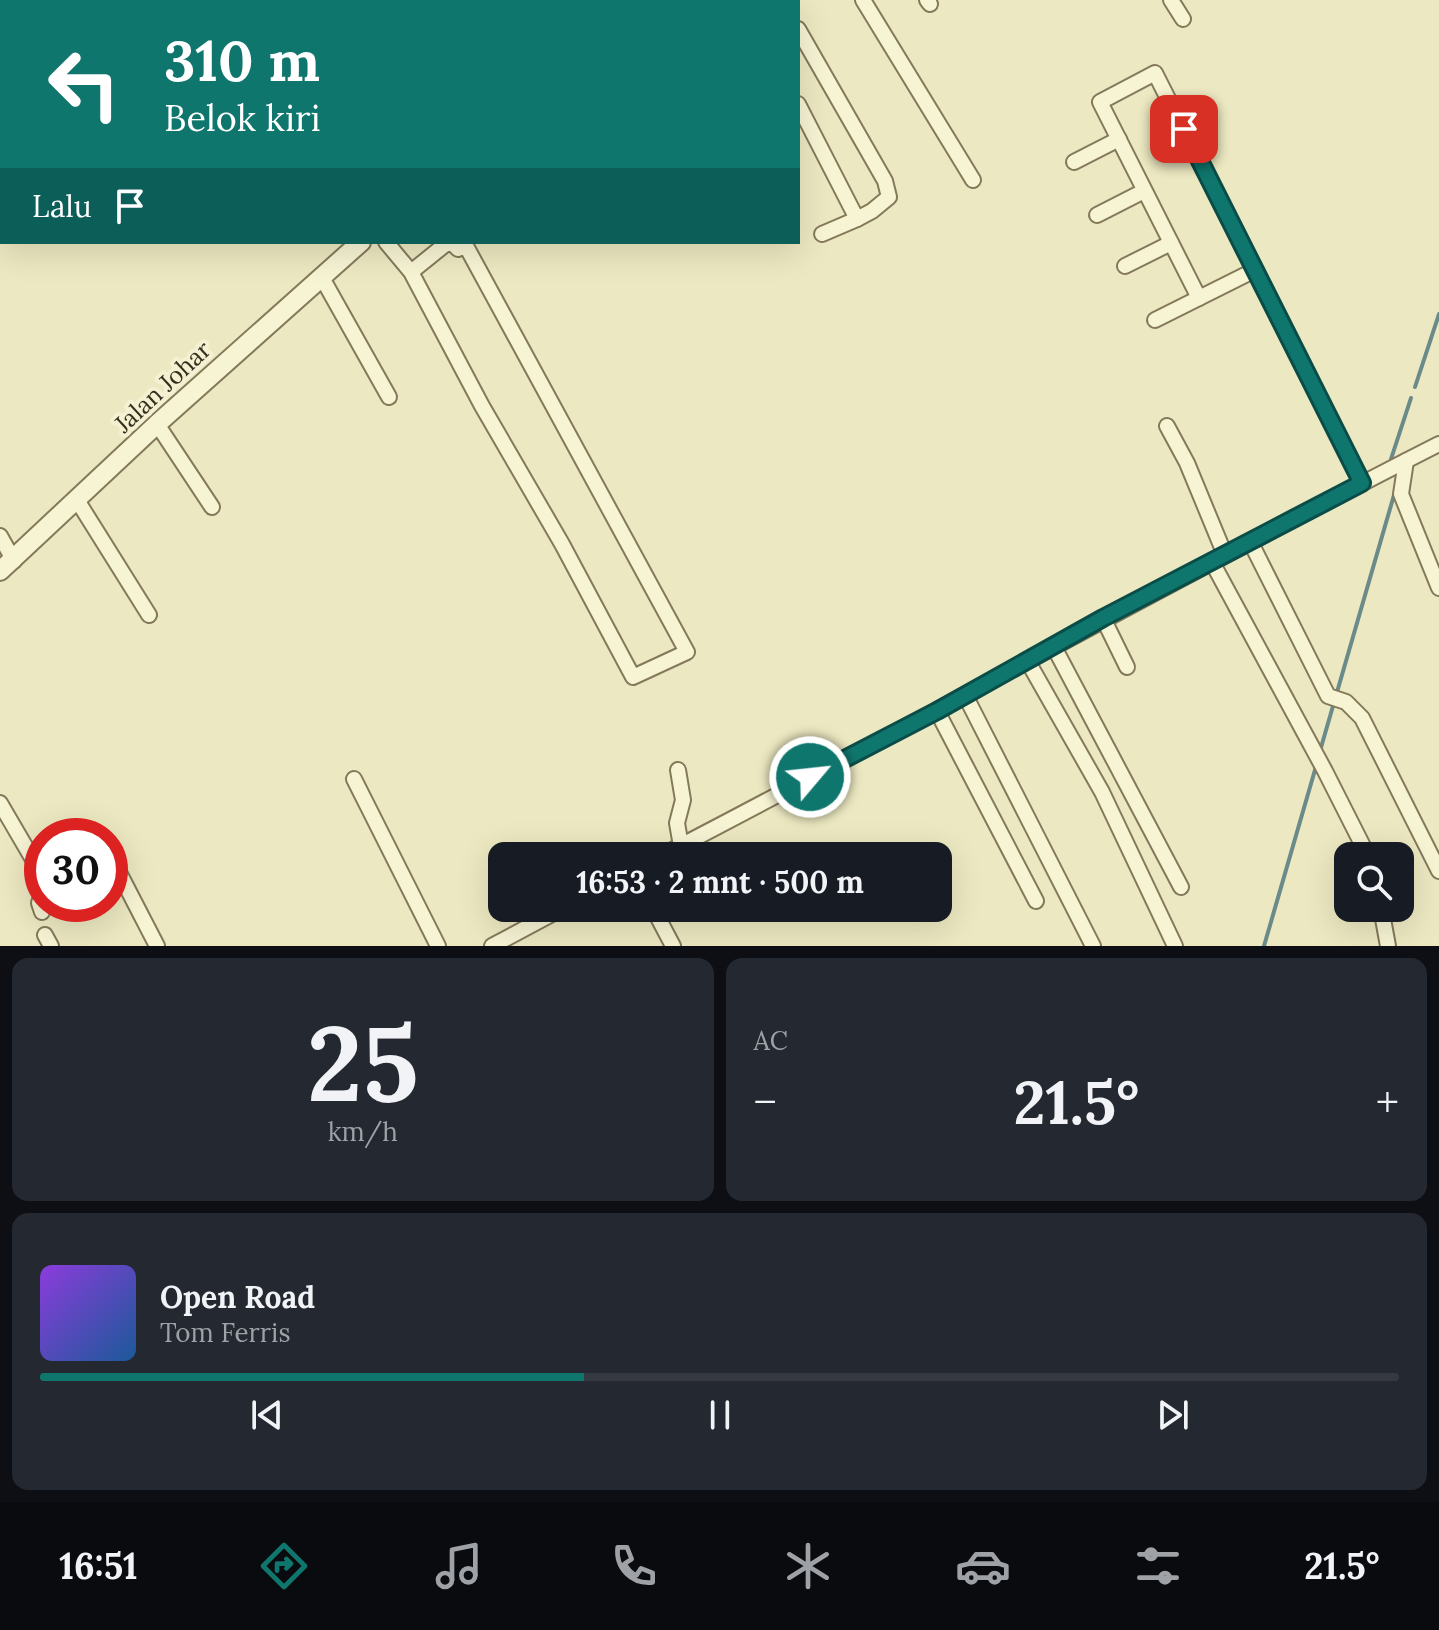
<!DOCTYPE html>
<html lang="id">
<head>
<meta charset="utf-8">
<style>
	:root { --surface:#171b24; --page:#242831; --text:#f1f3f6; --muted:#9ea1a6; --line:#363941; --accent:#0f766e }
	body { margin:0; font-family:Lora,serif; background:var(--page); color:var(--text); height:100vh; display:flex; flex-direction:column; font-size:30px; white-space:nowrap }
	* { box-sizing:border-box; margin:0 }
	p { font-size:26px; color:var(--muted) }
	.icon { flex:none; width:44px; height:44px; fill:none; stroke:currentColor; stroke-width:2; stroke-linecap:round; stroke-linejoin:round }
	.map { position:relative; height:946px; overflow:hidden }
	.sheet { display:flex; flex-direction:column; gap:12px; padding:12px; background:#0d0f14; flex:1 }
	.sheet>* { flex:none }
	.guide { position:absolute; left:0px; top:0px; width:800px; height:244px; box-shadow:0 8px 32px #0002; background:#0f766e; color:#fff; overflow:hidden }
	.buttons { position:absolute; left:1334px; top:842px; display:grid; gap:16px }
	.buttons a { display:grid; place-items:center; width:80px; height:80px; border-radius:16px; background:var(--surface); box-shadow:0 8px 32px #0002; font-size:40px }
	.speed { position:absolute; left:24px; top:818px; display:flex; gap:16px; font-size:40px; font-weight:700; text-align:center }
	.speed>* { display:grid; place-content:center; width:104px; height:104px; border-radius:50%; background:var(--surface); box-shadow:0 8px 32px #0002; line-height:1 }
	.speed .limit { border:12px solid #d22; background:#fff; color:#111 }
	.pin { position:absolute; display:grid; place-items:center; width:68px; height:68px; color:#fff; margin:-34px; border-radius:16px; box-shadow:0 4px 12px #0006 }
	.me { position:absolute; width:88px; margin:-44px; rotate:62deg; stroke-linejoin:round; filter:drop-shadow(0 0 6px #0008) }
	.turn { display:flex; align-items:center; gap:28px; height:168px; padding:0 32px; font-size:36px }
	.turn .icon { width:104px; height:104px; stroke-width:2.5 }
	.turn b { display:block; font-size:56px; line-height:68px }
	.then { display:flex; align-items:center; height:76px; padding:0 32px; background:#0003; gap:16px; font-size:30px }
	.big { font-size:60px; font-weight:800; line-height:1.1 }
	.sheet .tile { flex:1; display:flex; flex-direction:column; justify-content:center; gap:12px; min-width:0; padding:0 28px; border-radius:16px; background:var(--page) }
	.sheet .dial { align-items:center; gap:0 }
	.dial b { font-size:104px; line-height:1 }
	.song { display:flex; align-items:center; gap:24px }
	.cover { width:96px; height:96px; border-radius:12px; background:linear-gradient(135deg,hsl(270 70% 55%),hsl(210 70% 35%)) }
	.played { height:8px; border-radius:4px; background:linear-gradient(90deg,var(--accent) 40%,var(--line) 40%) }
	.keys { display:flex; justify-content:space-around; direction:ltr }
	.heat { display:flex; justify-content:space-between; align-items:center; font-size:44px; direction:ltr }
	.sheet .tiles { flex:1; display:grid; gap:12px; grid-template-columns:1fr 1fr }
	.tile:last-child { grid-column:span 2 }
	.trip { position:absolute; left:488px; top:842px; width:464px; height:80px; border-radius:16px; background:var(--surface); box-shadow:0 8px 32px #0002; font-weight:800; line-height:80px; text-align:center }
	.dock { display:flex; height:128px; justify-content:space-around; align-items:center; background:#090b0e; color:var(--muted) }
	.dock .icon { width:56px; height:56px }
	.dock .active { color:var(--accent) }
	.dock b { font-size:36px; color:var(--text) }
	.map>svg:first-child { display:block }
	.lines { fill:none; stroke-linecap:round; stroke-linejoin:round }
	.stream { stroke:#6b8b8a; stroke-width:4 }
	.minor-casing { stroke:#84795a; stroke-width:18 }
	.tertiary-casing { stroke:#84795a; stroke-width:22 }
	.minor { stroke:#f7f4d4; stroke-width:14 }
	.tertiary { stroke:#f7f4d4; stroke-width:18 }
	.route-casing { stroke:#0a4d48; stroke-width:20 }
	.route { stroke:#0f766e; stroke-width:14 }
	.labels { text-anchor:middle; stroke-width:8; stroke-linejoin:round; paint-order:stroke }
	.street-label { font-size:24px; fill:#352d1d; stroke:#f3f1d1 }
</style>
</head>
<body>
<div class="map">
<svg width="1439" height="946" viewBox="0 0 1439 946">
	<rect width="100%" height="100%" fill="#ece8c1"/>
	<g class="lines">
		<g class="stream">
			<path d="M 1415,387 L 1439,314"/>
			<path d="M 1391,459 L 1411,398"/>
			<path d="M 1320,751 L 1394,495"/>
			<path d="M 1264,946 L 1317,763"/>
		</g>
		<defs>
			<g id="minor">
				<path d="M 781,0 L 782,2"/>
				<path d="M 863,0 L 973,180"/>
				<path d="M 927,0 L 930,4"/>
				<path d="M 1171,0 L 1183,19"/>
				<path d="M 798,29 L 885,181 L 889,197 L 872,211 L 857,219 L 798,104"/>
				<path d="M 1074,162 L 1119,139"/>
				<path d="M 1097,215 L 1144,191"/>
				<path d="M 822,234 L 857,219"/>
				<path d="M 386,242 L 411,272 L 482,406 L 562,544 L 633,677 L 687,652 L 466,246 L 458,249 L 451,242 L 447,243 L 411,272"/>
				<path d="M 1125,266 L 1171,243"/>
				<path d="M 321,276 L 389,397"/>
				<path d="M 1199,298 L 1100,102 L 1155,73 L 1362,483"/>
				<path d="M 1155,320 L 1255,270"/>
				<path d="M 157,424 L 212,507"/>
				<path d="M 1167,426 L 1187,463 L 1225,555"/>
				<path d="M 1406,461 L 1401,494 L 1439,588"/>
				<path d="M 77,500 L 149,615"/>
				<path d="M 0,536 L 14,561"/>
				<path d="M 1250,541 L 1328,696 L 1346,702 L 1362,718 L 1439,871"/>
				<path d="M 1212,562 L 1325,771 L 1368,856"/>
				<path d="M 1103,618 L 1127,667"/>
				<path d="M 1054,647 L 1181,887"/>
				<path d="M 1027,660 L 1102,792 L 1175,946"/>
				<path d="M 965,695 L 1093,946"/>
				<path d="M 937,711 L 1036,901"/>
				<path d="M 678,770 L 683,800 L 677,823 L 681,846"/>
				<path d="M 354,779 L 438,946"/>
				<path d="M 0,803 L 42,875"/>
				<path d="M 110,855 L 157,946"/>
				<path d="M 661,856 C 922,721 1177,577 1439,444"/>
				<path d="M 653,908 L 673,946"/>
				<path d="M 1381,908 L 1388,946"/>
				<path d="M 42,912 L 39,903 L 42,894"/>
				<path d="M 45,935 L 51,946"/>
				<path d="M 492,946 L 563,908"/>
			</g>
			<g id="tertiary">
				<path d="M 635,2 L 637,0"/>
				<path d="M 0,571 L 157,424 L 361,242"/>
			</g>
		</defs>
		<use href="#minor" class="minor-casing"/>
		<use href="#tertiary" class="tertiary-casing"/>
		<use href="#minor" class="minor"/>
		<use href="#tertiary" class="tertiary"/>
	</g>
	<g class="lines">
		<defs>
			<path id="route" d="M 810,777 L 937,711 L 1103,618 L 1362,483 L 1184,129"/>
		</defs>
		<use href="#route" class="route-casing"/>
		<use href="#route" class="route"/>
	</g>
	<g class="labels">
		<g class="street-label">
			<text transform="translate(163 387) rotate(-43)" y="8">Jalan Johar</text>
		</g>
	</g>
</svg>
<div class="buttons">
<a><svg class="icon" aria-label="search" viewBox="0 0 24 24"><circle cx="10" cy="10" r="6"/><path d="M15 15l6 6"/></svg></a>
</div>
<div class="speed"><div class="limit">30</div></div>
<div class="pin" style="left:1184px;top:129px;background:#d93025"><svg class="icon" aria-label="arrive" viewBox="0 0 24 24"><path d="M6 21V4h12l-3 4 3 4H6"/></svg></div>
<svg class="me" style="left:810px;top:777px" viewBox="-20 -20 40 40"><circle r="17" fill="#0f766e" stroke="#fff" stroke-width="3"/><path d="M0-11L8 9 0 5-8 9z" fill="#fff"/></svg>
<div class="trip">16:53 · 2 mnt · 500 m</div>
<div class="guide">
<div class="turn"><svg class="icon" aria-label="left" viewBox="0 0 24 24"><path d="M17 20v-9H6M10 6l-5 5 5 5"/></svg><div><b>310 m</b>Belok kiri</div></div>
<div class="then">Lalu<svg class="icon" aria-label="arrive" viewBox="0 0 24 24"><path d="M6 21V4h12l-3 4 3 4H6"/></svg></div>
</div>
</div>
<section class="sheet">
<div class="tiles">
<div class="tile dial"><b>25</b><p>km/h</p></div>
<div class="tile"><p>AC</p>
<div class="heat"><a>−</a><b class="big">21.5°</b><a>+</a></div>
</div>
<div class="tile">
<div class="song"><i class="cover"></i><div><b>Open Road</b><p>Tom Ferris</p></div></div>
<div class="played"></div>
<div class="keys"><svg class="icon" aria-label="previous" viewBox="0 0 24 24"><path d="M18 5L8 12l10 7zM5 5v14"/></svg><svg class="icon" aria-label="pause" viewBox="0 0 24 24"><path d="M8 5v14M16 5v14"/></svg><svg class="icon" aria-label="next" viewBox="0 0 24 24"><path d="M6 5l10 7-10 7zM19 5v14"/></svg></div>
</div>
</div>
</section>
<nav class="dock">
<b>16:51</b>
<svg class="icon active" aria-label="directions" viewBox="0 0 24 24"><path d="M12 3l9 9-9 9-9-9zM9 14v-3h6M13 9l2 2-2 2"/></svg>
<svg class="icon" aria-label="music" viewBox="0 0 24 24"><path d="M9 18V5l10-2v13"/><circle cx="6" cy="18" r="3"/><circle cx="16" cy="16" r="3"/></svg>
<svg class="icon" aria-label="phone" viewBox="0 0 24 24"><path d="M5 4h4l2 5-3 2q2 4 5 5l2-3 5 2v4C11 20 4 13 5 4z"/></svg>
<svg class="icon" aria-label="climate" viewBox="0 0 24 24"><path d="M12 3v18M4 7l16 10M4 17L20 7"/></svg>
<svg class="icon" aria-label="car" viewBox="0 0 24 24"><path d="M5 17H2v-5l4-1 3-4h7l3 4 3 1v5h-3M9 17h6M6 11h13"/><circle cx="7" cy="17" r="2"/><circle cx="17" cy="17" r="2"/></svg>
<svg class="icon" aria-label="filters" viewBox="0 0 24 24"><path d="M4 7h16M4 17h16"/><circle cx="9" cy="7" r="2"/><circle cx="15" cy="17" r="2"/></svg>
<b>21.5°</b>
</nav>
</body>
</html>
